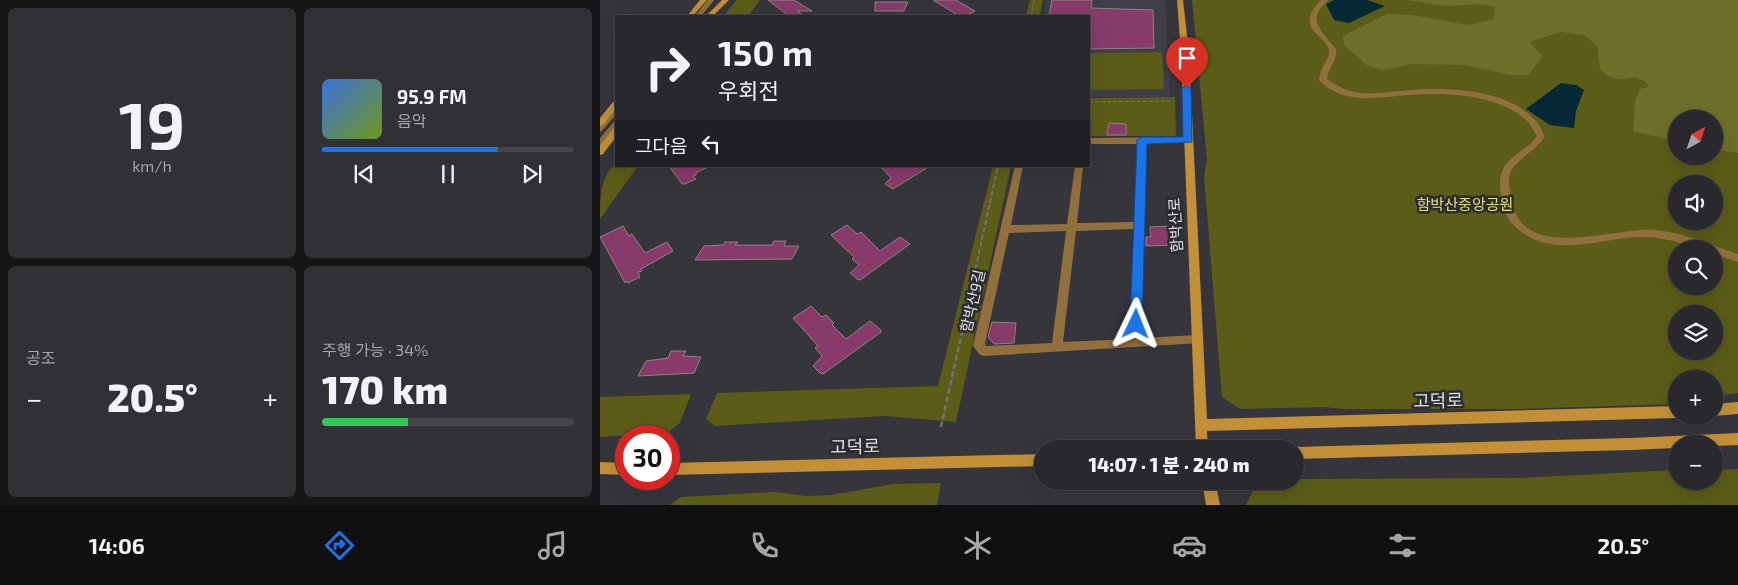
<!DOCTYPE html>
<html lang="ko">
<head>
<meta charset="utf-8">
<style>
	:root { --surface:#28282d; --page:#303035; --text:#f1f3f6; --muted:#a5a6aa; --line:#444449; --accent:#1a73e8 }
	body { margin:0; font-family:"Exo 2","Noto Sans KR",sans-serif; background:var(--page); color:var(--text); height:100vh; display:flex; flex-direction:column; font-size:19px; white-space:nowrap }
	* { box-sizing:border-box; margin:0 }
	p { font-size:16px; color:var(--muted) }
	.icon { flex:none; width:28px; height:28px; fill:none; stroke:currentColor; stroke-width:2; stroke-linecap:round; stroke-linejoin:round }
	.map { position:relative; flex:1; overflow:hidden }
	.drawer { display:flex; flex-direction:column; gap:8px; padding:8px; background:#161619; width:600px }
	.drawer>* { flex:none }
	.banner { position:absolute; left:15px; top:15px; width:475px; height:152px; border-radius:0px; box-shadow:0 5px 20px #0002,0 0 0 1px var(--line); background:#28282d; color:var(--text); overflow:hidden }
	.needle { width:32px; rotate:40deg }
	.controls { position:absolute; left:1068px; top:110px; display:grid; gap:10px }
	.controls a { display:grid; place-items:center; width:55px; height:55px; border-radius:50%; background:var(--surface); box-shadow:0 5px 20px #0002,0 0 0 1px var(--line); font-size:25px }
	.speed { position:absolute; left:15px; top:425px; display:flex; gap:10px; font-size:25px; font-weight:700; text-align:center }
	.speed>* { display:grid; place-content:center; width:65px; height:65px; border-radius:50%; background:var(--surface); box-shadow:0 5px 20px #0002,0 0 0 1px var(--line); line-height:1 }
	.speed .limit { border:8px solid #d22; background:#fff; color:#111 }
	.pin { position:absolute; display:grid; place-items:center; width:42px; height:42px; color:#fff; margin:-51px -21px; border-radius:50% 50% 50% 0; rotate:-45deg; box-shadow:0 0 5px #0007 }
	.pin .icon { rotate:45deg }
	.me { position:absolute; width:55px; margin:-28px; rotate:2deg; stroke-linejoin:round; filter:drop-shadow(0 0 4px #0008) }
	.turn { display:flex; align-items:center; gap:18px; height:105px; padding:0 20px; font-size:22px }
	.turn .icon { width:65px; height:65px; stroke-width:2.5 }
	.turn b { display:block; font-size:35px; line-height:42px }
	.then { display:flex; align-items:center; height:48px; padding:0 20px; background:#0003; gap:10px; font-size:19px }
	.big { font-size:38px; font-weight:800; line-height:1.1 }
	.drawer .tile { flex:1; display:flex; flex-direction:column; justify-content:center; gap:8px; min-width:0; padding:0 18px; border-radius:8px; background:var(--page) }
	.drawer .dial { align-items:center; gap:0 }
	.dial b { font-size:65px; line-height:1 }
	.song { display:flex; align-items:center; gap:15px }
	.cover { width:60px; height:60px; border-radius:8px; background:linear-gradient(135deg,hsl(220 70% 55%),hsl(80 70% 35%)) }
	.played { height:5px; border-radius:2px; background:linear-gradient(90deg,var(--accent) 70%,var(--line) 70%) }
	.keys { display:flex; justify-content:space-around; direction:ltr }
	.heat { display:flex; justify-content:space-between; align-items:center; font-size:28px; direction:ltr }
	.charge { height:8px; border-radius:4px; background:linear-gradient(90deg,#34c759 34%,var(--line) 0) }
	.drawer .tiles { flex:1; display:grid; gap:8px; grid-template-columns:repeat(2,1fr) }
	.trip { position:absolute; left:434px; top:440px; width:270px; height:50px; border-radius:25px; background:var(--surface); box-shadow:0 5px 20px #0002,0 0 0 1px var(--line); font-weight:800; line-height:50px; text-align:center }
	.menu { display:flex; height:80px; justify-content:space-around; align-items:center; background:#101012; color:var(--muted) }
	.menu .icon { width:35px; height:35px }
	.menu .on { color:var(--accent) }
	.menu b { font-size:22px; color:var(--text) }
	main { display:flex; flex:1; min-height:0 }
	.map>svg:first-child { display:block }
	.built { fill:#3f3d4a }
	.green { fill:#5a5c17; fill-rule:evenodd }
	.forest { fill:#6d7028 }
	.water { fill:#052837 }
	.building { fill:#883b68; stroke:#8d8488 }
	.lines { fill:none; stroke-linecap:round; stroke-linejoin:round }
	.path-far2 { stroke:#737278; stroke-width:1; stroke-dasharray:4 2; stroke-linecap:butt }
	.path-far1 { stroke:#737278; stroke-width:2; stroke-dasharray:5 2.5; stroke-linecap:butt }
	.path { stroke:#737278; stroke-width:2.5; stroke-dasharray:5.5 3; stroke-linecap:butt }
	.lane-far1 { stroke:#91703d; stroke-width:5 }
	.lane { stroke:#91703d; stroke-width:6 }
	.street { fill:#91703d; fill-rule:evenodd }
	.secondary { fill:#c39037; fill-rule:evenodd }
	.route { fill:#1a73e8; stroke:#114b97 }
	.labels { text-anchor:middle; stroke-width:5; stroke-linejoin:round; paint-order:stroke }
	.park-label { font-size:15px; fill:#dee266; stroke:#2c2b31 }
	.street-label { font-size:15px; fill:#e1e0e5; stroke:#2c2b31 }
	.near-street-label { font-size:18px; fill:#e1e0e5; stroke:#2c2b31 }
</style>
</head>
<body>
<main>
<section class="drawer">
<div class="tiles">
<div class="tile dial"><b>19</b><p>km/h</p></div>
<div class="tile">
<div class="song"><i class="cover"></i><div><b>95.9 FM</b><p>음악</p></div></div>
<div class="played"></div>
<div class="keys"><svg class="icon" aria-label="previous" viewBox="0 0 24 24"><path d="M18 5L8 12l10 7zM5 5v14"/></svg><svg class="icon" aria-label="pause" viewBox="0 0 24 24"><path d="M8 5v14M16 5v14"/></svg><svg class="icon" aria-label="next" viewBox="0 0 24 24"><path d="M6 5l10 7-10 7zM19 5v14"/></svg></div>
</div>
<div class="tile"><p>공조</p>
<div class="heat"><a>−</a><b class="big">20.5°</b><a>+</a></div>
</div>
<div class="tile"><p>주행 가능 · 34%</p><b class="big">170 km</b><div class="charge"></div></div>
</div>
</section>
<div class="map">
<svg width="1138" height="505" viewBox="0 0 1138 505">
	<rect width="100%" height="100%" fill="#36353c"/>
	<path class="built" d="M 446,0 L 565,0 L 570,97 L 489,97 L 489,16 L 443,16 Z"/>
	<g class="green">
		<path d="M 137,0 L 160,0 L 148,16 L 123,16 Z"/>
		<path d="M 430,0 L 443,0 L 440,16 L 426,16 Z"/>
		<path d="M 592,0 L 1138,0 L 1138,393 L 1114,396 L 1114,379 L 1076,379 L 1076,404 L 917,409 L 744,409 L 724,407 L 640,409 L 622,397 L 604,176 L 607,160 ZM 1076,119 L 1114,119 L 1114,156 L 1076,156 ZM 1076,184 L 1114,184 L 1114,221 L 1076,221 ZM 1076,249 L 1114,249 L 1114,286 L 1076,286 ZM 1076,314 L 1114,314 L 1114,351 L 1076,351 Z"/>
		<path d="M 562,52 L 564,89 L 489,90 L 489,53 Z"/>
		<path d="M 575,97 L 576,136 L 489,136 L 489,98 Z"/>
		<path d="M 16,164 L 16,166 L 38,166 L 0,219 C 0,198 0,176 16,164 Z"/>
		<path d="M 393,166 L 411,166 L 356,422 L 284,416 L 115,426 L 106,419 L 117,393 L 338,386 Z"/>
		<path d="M 91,394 L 80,423 L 67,433 L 0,437 L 0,397 Z"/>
		<path d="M 1138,469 L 1138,505 L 646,505 L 658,481 L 695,481 L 695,479 L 920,478 L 1076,470 L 1076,481 L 1114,481 L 1114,470 Z"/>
		<path d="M 341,483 L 337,505 L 70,505 L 81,497 L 175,492 L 207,496 L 231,495 L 293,484 Z"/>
	</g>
	<path class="forest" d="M 806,0 L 1138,0 L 1138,153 L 1114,149 L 1114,119 L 1076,119 L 1076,141 L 1033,131 L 1035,100 L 1040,89 L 1049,86 L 1045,81 L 1035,77 C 1019,81 1012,80 1000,69 L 997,45 L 984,35 L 961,32 L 929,42 L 943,56 L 928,75 L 910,75 L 865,65 L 812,64 L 783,70 L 768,66 L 744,45 L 743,36 L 787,14 L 812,15 L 868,25 L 894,19 L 895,7 L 884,4 L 846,6 Z"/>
	<g class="water">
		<path d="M 734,0 L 767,0 L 785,6 L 749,23 L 734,20 L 726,4 Z"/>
		<path d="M 961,83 L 976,85 L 984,90 L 976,111 L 974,128 L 950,125 L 926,109 Z"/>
	</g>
	<g class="building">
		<path d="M 168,0 L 194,0 L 212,11 L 197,11 L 204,16 L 189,16 Z"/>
		<path d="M 333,0 L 356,0 L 375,11 L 365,16 L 359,16 Z"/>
		<path d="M 452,0 L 492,0 L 491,8 L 553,10 L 554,48 L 489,49 L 489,16 L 449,16 Z"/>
		<path d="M 275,2 L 308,2 L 304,11 L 275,11 Z"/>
		<path d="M 509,123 L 526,124 L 526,135 L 507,135 Z"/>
		<path d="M 69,166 L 110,166 L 96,173 L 96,175 L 93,176 L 96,179 L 85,184 L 82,184 Z"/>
		<path d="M 280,166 L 330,166 L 293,189 L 285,184 L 291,178 Z"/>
		<path d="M 247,225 L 257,234 L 261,232 L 280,251 L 300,237 L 310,244 L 260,280 L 257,279 L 250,273 L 259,265 L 252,259 L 254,257 L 231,235 Z"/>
		<path d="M 23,226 L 29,236 L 32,234 L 45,253 L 67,242 L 73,251 L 41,269 L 42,271 L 38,272 L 40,277 L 28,283 L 27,281 L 25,283 L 0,237 Z"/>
		<path d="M 571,226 L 573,245 L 546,246 L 546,237 L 551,237 L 550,227 Z"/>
		<path d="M 174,241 L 186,241 L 184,246 L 199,246 L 192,259 L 95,260 L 104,246 L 123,245 L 125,242 L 138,242 L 135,245 L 172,245 Z"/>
		<path d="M 211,306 L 222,317 L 226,315 L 234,323 L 232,325 L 246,339 L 270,321 L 281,330 L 281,332 L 223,374 L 220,373 L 213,366 L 222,356 L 215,348 L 218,346 L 193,318 Z"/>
		<path d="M 392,322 L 416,323 L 414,343 L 394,344 L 388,337 Z"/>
		<path d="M 71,351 L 86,351 L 83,356 L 101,357 L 94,373 L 38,376 L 46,361 L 68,358 Z"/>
	</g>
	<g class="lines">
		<g class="path-far2">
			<path d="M 431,16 L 434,0"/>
			<path d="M 489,102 L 570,101"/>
		</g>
		<path class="path-far1" d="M 369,298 L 398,166"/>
		<path class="path" d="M 341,427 L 370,296"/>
		<g class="lane-far1">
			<path d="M 98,16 L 111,0"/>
			<path d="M 0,129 L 16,111"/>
			<path d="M 9,132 L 16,123"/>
		</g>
		<path class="lane" d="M 0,143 L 10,131"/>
		<g class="street">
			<path d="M 721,0 L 728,0 C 726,3 722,6 720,9 C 709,24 728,38 736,49 C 738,59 728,68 727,79 C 757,101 778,92 812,90 C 848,87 909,90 935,120 C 939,124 942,131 945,136 C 937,150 917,159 911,171 C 907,181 910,192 912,202 C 924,263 1014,227 1054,230 C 1084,232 1110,245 1138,254 L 1138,262 L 1114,254 L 1114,249 C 1090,249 1069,236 1042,237 C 1003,237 963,257 926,235 C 915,228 906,219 903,206 C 901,195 898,182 902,171 C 909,155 928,150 937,136 C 934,132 932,127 929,123 C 902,94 846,92 809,95 C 778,97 743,106 719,80 C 720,67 728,62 729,54 C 732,36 690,31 721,0 Z"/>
			<path d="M 588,137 L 591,138 L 591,142 L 546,144 L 541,338 L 597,335 L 601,337 L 603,340 L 601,343 L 384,356 L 380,355 L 373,346 L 415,166 L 423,166 L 411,225 L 467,224 L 475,166 L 483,166 L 477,223 L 534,222 L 538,144 L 489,144 L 489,138 ZM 534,229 L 530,339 L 463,342 L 476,231 ZM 466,231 L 452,343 L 386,346 L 385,344 L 409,233 Z"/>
		</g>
		<g class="secondary">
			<path d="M 100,0 L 107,0 L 93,16 L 87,16 Z"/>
			<path d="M 122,0 L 129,0 L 113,16 L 106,16 Z"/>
			<path d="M 577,0 L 583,0 L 589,53 L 607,419 L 1076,406 L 1076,416 L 1080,416 L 1076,418 L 607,431 L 608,449 L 596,449 L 581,53 Z"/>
			<path d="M 13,102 L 16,102 L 16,109 L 3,125 L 0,126 L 0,118 Z"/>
			<path d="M 16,128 L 16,137 L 3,154 L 0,155 L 0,146 L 13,129 Z"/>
			<path d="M 1138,402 L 1138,414 L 1114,416 L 1114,404 Z"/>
			<path d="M 1138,433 L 1138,445 L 1114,446 L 1114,444 L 1076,444 L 1076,448 L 1031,450 L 695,459 L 695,449 L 690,449 L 695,447 L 1031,438 Z"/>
			<path d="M 442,454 L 442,466 L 69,475 L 69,463 Z"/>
			<path d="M 0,462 L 26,463 L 26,475 L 0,474 Z"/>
			<path d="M 602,481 L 615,481 L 620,505 L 606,505 Z"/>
		</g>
	</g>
	<path class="route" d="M 587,85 L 591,88 L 592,142 L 547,144 L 542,324 L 540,327 L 536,329 L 531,327 L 530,324 L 537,140 L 542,137 L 583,137 L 582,88 Z"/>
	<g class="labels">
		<g class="park-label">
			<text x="865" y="210">함박산중앙공원</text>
		</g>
		<g class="street-label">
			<text transform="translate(576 225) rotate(-93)" y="5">함박산로</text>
			<text transform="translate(373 301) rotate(-77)" y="5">함박산9길</text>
		</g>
		<g class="near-street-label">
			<text transform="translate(838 401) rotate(-1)" y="6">고덕로</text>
			<text transform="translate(255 447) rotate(-1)" y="6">고덕로</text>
		</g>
	</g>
</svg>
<div class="controls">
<a><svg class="needle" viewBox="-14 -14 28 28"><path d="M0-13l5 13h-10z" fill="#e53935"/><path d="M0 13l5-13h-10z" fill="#a5a6aa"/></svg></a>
<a><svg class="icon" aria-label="sound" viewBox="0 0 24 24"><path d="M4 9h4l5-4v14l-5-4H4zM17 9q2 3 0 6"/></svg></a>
<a><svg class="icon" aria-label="search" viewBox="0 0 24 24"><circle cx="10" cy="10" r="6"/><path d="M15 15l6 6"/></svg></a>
<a><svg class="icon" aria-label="layers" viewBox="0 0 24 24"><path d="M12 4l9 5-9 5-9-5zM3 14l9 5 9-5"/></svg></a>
<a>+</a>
<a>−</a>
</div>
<div class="speed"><div class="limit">30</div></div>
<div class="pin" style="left:587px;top:88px;background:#d93025"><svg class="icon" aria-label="arrive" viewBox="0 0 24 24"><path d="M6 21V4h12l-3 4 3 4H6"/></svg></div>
<svg class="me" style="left:536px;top:324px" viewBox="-20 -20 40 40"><path d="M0-17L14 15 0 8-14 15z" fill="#1a73e8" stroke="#fff" stroke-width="4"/></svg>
<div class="trip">14:07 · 1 분 · 240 m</div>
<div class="banner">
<div class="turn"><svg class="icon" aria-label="right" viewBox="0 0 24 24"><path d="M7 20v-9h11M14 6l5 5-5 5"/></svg><div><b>150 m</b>우회전</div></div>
<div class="then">그다음<svg class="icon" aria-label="left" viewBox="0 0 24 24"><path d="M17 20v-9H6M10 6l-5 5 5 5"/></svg></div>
</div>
</div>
</main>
<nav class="menu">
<b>14:06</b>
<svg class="icon on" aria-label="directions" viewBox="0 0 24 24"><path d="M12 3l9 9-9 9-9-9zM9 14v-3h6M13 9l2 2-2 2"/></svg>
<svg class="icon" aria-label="music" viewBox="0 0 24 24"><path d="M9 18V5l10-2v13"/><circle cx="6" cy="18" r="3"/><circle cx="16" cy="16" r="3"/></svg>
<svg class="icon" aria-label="phone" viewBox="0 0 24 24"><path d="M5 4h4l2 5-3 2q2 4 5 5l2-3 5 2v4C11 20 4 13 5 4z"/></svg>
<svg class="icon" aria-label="climate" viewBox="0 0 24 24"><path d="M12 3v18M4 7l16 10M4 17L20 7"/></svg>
<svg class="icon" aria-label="car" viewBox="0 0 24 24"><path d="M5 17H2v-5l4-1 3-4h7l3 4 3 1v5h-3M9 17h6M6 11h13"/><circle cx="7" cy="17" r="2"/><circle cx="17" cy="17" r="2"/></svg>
<svg class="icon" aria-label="filters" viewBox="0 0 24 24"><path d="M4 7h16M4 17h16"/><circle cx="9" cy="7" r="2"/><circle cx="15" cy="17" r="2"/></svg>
<b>20.5°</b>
</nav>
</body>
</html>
